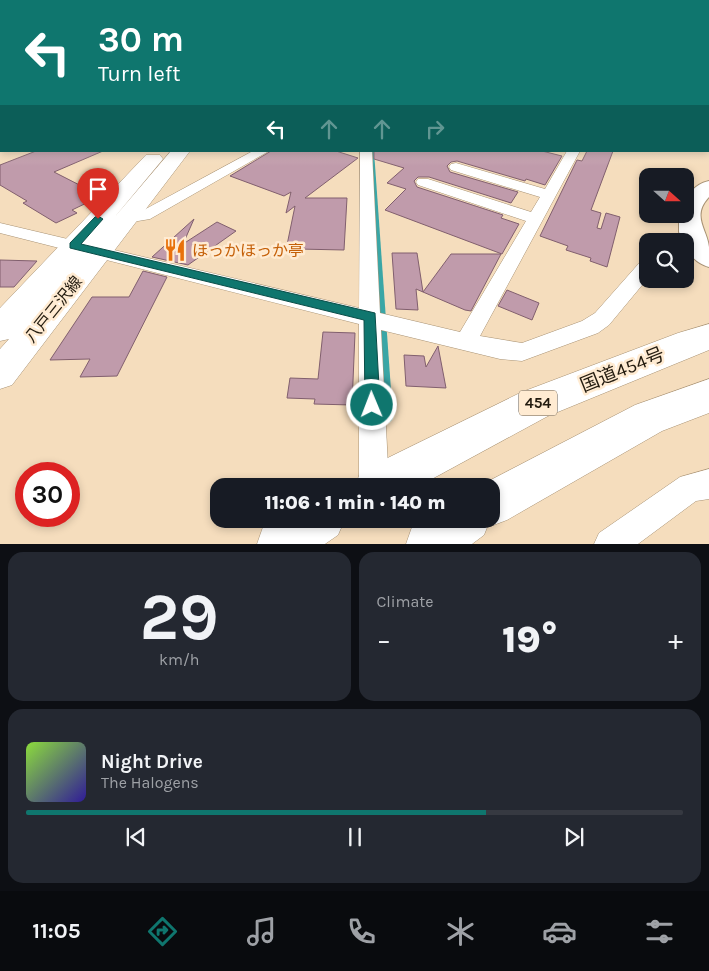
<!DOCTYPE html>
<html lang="en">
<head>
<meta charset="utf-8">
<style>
	:root { --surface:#171b24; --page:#242831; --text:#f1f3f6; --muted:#9ea1a6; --line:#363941; --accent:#0f766e }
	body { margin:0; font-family:Karla,"Noto Sans JP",sans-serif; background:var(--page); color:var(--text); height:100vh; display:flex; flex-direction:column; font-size:19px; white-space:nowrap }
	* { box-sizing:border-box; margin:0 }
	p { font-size:16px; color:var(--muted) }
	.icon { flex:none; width:28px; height:28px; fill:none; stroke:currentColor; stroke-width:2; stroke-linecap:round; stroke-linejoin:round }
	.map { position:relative; height:544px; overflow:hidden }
	.sheet { display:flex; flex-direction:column; gap:8px; padding:8px; background:#0d0f14; flex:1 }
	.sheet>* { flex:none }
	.hud { position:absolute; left:0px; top:0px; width:710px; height:152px; box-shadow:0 2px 8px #0003; background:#0f766e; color:#fff; overflow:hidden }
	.needle { width:32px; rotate:111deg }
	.buttons { position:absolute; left:639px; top:168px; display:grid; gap:10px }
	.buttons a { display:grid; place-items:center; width:55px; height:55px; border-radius:10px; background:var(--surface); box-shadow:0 2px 8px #0003; font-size:25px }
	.speed { position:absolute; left:15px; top:462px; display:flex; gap:10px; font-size:25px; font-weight:700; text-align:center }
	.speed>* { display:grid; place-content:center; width:65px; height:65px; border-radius:50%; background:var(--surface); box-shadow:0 2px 8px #0003; line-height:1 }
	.speed .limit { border:8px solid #d22; background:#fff; color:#111 }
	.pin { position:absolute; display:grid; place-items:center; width:42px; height:42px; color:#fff; margin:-51px -21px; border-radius:50% 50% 50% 0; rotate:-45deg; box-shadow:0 0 5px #0007 }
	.pin .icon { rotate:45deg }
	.me { position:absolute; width:55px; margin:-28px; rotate:359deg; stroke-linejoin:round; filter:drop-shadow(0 0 4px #0008) }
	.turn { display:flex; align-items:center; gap:18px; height:105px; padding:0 15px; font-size:22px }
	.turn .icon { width:65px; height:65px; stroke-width:2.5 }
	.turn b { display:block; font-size:35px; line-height:42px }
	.lanes { display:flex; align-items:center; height:48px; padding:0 15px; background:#0003; justify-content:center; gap:25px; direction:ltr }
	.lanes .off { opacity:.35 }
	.big { font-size:38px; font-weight:800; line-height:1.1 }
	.sheet .widget { flex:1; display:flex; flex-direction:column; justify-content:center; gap:8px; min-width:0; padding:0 18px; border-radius:15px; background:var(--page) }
	.sheet .dial { align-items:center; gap:0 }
	.dial b { font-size:65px; line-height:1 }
	.song { display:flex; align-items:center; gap:15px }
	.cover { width:60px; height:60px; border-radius:8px; background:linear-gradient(135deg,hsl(90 70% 55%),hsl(250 70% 35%)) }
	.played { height:5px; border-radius:2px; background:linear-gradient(90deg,var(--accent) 70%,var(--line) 70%) }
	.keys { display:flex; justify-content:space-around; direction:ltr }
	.heat { display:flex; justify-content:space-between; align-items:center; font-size:28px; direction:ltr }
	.sheet .tiles { flex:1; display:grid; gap:8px; grid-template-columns:1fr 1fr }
	.widget:last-child { grid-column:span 2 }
	.trip { position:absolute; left:210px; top:478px; width:290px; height:50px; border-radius:15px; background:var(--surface); box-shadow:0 2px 8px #0003; font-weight:800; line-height:50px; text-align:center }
	.dock { display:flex; height:80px; justify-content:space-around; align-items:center; background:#090b0e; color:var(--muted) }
	.dock .icon { width:35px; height:35px }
	.dock .on { color:var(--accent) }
	.dock b { font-size:22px; color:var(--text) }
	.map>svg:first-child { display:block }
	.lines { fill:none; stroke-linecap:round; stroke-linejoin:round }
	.stream { fill:#3aa6a6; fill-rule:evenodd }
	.building { fill:#c09bab; stroke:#815f6e }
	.street-casing { stroke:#a89274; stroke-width:1 }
	.secondary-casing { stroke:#a89274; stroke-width:2 }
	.primary-casing { stroke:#a89274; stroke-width:1 }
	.highway-casing { stroke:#a89274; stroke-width:1 }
	.street { fill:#fff; fill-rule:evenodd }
	.secondary { fill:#fff; fill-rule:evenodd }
	.primary { fill:#fff; fill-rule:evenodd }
	.highway { fill:#fff; fill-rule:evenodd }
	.route { fill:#0f766e; stroke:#0a4d48 }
	.labels { text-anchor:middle; stroke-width:5; stroke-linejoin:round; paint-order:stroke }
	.shield { fill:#ffebd2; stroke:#65594a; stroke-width:1 }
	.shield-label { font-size:15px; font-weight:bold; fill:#231b0f }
	.food-label { font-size:16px; fill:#c56008; stroke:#ffebd2; text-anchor:start }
	.street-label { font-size:16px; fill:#231b0f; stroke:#ffebd2 }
	.near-street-label { font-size:19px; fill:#231b0f; stroke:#ffebd2 }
</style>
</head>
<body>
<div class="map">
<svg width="709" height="544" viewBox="0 0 709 544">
	<rect width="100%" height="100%" fill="#f5ddbd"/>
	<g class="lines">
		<path class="stream" d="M 370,151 L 374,151 L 393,418 L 391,421 L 388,423 L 385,421 L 383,418 Z"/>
	</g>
	<g class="building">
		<path d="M 36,151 L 103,151 L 54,172 L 101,196 L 72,210 L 77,213 L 56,223 L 23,203 L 27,201 L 0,185 L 0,165 Z"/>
		<path d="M 271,151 L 336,151 L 358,158 L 305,198 L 347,198 L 344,250 L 298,249 L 299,245 L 287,245 L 295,206 L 286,213 L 291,192 L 284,196 L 230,176 Z"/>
		<path d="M 374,151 L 542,151 L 562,156 L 545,185 L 526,179 L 525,181 L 457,161 L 451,162 L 447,166 L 450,172 L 518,192 L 511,203 L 429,177 L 418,177 L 414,181 L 417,187 L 503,215 L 501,218 L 519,224 L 502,254 L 385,210 L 406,189 L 387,183 L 404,168 L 374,159 Z"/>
		<path d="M 587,151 L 613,151 L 591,210 L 601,213 L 597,228 L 601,229 L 606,213 L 620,217 L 607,267 L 590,261 L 591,258 L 566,250 L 568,246 L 540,236 L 577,160 L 582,161 Z"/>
		<path d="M 194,219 L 183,244 L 217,222 L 236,231 L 188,265 L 152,257 Z"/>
		<path d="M 392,253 L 417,253 L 423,292 L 451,254 L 501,254 L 471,311 L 465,310 L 416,289 L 418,310 L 396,309 Z"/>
		<path d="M 0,260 L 37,261 L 14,287 L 0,287 Z"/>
		<path d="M 143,271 L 167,277 L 117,376 L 80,377 L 90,359 L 50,360 L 92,297 L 129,297 Z"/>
		<path d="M 507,290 L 539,303 L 532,320 L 498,306 Z"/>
		<path d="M 323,332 L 355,333 L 352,405 L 314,404 L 315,399 L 287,398 L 290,378 L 318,379 Z"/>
		<path d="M 438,346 L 446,388 L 406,386 L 404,355 L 424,356 L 426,367 Z"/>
	</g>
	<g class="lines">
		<defs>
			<g id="street">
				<path d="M 1,129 L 1,137 L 0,138 L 0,130 Z"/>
				<path d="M 253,151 L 269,151 L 150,219 L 126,223 L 118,218 L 120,215 L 140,212 Z"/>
				<path d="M 360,151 L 372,151 L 380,313 L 460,332 L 526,221 L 418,185 L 416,182 L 418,179 L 428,179 L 531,212 L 540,197 L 451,170 L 449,167 L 451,164 L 456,163 L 545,189 L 567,151 L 580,151 L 480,336 L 522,343 L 582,321 L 595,313 L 641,261 L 648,259 L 648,278 L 609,325 L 598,333 L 522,361 L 500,359 L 381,330 L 389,486 L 359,486 L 359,324 L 0,233 L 0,223 L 359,308 Z"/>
				<path d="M 709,469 L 709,499 L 696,501 L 638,544 L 594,544 L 599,533 L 680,477 Z"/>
			</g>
			<path id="secondary" d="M 709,181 L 709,197 C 691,216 707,229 709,247 C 709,253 709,261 709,267 C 698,264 686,254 685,241 L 683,241 L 679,232 L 679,214 L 685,214 C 685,197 692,185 709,181 Z"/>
			<path id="primary" d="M 171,151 L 190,151 L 12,385 L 0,389 L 0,349 L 9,339 L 0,341 L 0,308 L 146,155 L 160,155 L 163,159 L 113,219 Z"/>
			<g id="highway">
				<path d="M 709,324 L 709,350 L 548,416 L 419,486 L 355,486 L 361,471 L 522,392 L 678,333 Z"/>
				<path d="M 709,379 L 709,413 L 662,431 L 507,520 L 491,526 L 488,525 L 484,535 L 472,544 L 406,544 L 412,527 L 426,519 L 491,519 L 491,486 L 479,486 L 635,405 Z"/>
				<path d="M 278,519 L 345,519 L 338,535 L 325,544 L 257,544 L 263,527 Z"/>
			</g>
		</defs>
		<use href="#street" class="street-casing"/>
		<use href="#secondary" class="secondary-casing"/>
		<use href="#primary" class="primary-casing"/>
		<use href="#highway" class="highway-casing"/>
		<use href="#street" class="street"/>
		<use href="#secondary" class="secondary"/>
		<use href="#primary" class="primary"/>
		<use href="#highway" class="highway"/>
	</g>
	<linearGradient id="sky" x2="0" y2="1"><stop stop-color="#62aece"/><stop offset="0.54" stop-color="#faf0e1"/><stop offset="1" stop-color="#faf0e1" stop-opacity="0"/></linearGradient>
	<rect width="709" height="166" fill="url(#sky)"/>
	<path class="route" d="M 98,216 L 103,219 L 81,244 L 375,313 L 380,405 L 378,410 L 372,412 L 367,410 L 365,405 L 364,320 L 70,248 L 70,243 L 95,217 Z"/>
	<defs>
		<symbol id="restaurant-bare" viewBox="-9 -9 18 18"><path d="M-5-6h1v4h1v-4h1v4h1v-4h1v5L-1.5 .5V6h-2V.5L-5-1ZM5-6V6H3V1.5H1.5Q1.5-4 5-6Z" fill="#e8710a" stroke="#ffebd2" stroke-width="2.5" paint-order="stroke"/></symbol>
	</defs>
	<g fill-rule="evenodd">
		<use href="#restaurant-bare" x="159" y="234" width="32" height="32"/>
	</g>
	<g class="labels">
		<rect class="shield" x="519" y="390.5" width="38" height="25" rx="4"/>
		<g class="shield-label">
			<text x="538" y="408">454</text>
		</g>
		<g class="food-label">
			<text x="192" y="256">ほっかほっか亭</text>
		</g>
		<g class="street-label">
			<text transform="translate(53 309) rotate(-51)" y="6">八戸三沢線</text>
		</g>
		<g class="near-street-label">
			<text transform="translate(622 369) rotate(-22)" y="7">国道454号</text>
		</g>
	</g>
</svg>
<div class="buttons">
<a><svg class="needle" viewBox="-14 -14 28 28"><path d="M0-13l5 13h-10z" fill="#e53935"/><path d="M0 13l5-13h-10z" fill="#9ea1a6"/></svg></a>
<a><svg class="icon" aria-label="search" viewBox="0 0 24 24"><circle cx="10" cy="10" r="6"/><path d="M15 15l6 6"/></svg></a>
</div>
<div class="speed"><div class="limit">30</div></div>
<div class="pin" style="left:98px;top:219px;background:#d93025"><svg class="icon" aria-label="arrive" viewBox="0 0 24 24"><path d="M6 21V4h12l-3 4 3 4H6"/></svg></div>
<svg class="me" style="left:372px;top:405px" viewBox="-20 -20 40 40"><circle r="17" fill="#0f766e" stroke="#fff" stroke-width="3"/><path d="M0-11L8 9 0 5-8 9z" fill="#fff"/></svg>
<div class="trip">11:06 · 1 min · 140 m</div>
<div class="hud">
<div class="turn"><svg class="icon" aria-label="left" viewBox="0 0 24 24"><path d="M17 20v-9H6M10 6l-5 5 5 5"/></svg><div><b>30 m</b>Turn left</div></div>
<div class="lanes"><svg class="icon" aria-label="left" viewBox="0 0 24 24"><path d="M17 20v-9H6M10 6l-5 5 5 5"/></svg><svg class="icon off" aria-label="ahead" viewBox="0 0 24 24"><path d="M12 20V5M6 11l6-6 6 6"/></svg><svg class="icon off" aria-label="ahead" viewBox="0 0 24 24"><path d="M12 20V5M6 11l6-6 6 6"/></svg><svg class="icon off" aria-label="right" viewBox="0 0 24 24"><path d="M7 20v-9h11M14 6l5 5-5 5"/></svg></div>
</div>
</div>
<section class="sheet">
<div class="tiles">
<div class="widget dial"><b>29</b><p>km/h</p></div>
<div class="widget"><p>Climate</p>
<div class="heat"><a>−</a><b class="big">19°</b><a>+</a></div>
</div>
<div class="widget">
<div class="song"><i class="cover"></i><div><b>Night Drive</b><p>The Halogens</p></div></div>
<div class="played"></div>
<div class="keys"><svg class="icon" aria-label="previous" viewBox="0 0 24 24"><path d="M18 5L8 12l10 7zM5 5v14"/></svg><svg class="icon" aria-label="pause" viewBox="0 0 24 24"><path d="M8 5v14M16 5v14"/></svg><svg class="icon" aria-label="next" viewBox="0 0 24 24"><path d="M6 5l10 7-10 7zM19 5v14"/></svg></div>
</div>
</div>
</section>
<nav class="dock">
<b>11:05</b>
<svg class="icon on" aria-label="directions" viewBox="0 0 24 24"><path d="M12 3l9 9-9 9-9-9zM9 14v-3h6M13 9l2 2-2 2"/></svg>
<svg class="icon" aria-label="music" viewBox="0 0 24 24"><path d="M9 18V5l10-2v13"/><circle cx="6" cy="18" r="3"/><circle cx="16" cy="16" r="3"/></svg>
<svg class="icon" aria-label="phone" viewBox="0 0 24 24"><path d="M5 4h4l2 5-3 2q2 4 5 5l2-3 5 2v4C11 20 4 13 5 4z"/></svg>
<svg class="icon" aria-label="climate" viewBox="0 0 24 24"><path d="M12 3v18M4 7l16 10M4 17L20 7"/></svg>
<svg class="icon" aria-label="car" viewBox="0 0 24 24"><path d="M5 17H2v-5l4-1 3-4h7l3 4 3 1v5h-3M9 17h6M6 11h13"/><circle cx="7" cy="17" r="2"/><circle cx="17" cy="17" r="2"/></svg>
<svg class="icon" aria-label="filters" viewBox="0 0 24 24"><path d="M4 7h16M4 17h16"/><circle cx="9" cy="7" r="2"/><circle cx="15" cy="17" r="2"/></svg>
</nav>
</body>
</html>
